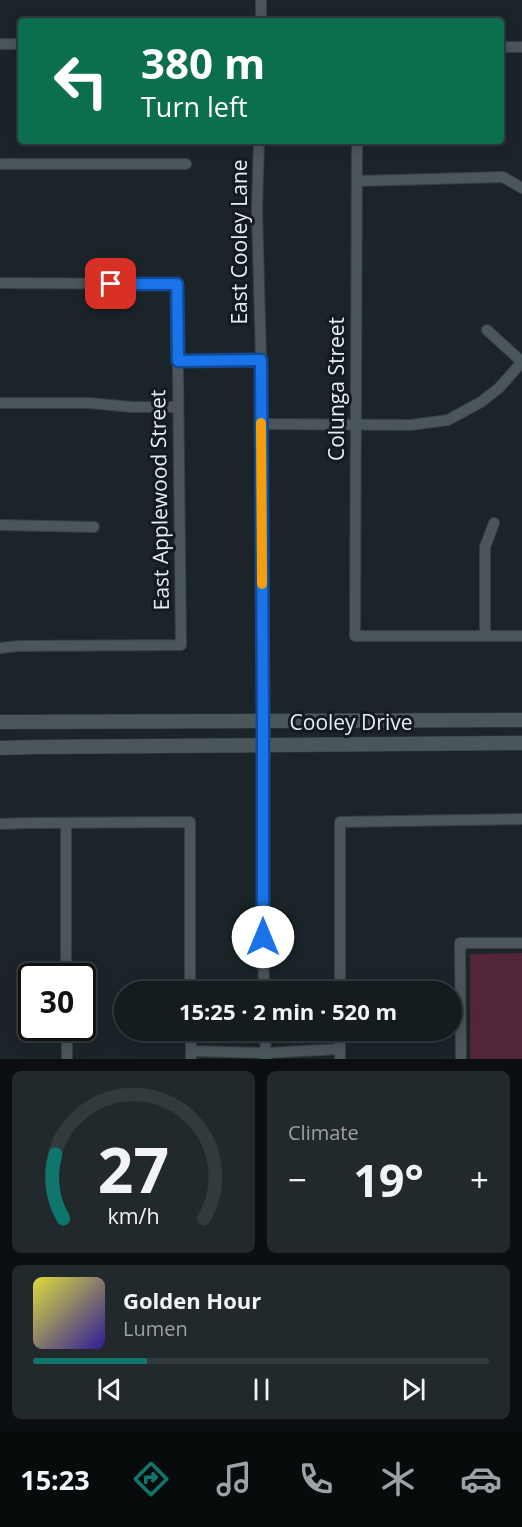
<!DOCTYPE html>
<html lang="en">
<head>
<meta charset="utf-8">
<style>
	:root { --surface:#141c1f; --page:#21292c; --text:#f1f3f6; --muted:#9da1a4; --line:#333a3d; --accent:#0f766e }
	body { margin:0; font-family:"Open Sans",sans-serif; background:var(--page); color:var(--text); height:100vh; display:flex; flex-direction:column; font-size:22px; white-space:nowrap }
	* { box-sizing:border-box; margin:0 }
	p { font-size:20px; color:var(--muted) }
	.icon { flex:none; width:33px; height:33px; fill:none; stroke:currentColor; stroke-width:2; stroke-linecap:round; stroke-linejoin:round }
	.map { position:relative; height:1059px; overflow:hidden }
	.details { display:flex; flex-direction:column; gap:12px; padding:12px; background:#0b0f11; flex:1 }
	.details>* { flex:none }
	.banner { position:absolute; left:18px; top:18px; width:486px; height:126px; border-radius:6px; box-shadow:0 3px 15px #0003,0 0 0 2px var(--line); background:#0b6e4f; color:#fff; overflow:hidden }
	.speed { position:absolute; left:18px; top:963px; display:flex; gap:12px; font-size:30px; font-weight:700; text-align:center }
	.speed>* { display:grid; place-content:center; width:78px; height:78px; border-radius:50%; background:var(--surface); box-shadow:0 3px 15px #0003,0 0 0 2px var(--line); line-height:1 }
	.speed .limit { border:3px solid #111; border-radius:9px; background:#fff; color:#111 }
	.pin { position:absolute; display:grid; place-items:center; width:51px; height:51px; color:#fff; margin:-26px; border-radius:12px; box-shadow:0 3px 9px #0006 }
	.me { position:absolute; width:66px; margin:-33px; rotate:0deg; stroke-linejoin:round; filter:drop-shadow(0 0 4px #0008) }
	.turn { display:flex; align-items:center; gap:21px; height:126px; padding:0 24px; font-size:27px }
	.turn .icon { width:78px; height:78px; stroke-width:2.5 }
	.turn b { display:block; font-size:42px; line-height:51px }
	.big { font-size:45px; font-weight:700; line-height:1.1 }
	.details .widget { flex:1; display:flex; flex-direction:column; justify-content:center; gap:9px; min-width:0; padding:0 21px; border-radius:9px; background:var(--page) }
	.details .dial { align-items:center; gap:0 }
	.dial svg { height:156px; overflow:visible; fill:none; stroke:var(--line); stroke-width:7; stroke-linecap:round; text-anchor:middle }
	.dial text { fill:var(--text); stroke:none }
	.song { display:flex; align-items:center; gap:18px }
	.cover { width:72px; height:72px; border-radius:9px; background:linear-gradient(135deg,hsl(60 70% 55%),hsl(250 70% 35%)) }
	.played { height:6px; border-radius:3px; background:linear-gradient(90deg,var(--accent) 25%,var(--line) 25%) }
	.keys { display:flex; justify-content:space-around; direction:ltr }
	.heat { display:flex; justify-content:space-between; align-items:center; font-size:33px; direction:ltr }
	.details .tiles { flex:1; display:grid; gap:12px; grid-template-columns:1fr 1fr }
	.widget:last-child { grid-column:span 2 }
	.trip { position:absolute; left:114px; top:981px; width:348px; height:60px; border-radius:30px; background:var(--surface); box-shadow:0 3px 15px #0003,0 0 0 2px var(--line); font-weight:700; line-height:60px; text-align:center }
	.menu { display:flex; height:96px; justify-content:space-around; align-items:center; background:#080b0c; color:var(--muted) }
	.menu .icon { width:42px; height:42px }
	.menu .active { color:var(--accent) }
	.menu b { font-size:27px; color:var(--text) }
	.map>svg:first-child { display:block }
	.green { fill:#522538 }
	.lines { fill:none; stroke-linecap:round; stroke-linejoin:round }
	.street-casing { stroke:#373f43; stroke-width:12 }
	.secondary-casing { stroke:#373f43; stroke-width:15 }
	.street { stroke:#4b565b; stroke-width:10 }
	.secondary { stroke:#4b565b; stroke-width:14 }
	.route-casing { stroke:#114b97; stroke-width:15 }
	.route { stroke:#1a73e8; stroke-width:10 }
	.slow { stroke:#f59e0b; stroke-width:10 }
	.labels { text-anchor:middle; stroke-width:6; stroke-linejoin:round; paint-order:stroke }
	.street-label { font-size:21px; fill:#e7edf0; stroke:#121b20 }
</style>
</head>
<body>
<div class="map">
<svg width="522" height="1059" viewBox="0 0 522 1059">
	<rect width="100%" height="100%" fill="#1b2529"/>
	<path class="green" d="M 522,953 L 522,1059 L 470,1059 L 470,954 Z"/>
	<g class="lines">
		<defs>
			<g id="street">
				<path d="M 261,21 L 261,0"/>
				<path d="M 0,44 L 21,44"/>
				<path d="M 501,47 L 522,47"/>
				<path d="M 259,141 L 257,210 L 261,359 L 263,722 L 263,937 L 264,992"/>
				<path d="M 357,141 L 355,636 L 522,636"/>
				<path d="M 0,164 L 186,164"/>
				<path d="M 358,181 L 503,177 L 522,188"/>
				<path d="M 0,283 L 177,284 L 181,645 L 19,646 L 0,648"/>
				<path d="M 487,330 L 522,362"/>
				<path d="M 178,361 L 261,359"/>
				<path d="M 0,403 L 89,403 L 132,407 L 178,407"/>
				<path d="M 261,424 L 411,425 L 448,420 L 481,402 L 499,388 L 522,362"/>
				<path d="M 0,525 L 94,527"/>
				<path d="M 485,636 L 485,547 L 494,523"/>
				<path d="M 66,823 L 66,976"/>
				<path d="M 0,824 L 29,823 L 190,822 L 190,992"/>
				<path d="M 340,992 L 340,822 L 522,819"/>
				<path d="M 67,1028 L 67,1059"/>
				<path d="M 191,1030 L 191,1059"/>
				<path d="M 265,1030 L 266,1059"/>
				<path d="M 191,1051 L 266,1053 L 340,1049"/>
				<path d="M 340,1059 L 340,1030"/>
				<path d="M 461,1059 L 460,943 L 522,943"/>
			</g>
			<g id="secondary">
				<path d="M 0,722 L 522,720"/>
				<path d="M 0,748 L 36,747 L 522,743"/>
			</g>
		</defs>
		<use href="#street" class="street-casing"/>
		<use href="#secondary" class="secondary-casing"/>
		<use href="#street" class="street"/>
		<use href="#secondary" class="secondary"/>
	</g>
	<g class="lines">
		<defs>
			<path id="route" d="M 111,284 L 177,284 L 178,361 L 261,360 L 263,722 L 263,937"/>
		</defs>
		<use href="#route" class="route-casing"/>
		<use href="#route" class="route"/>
		<path class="slow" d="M 261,423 L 262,584"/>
	</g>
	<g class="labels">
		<g class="street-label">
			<text transform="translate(240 242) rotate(-90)" y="7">East Cooley Lane</text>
			<text transform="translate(337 389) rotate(-90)" y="7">Colunga Street</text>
			<text transform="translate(160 500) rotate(-91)" y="7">East Applewood Street</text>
			<text x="351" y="730">Cooley Drive</text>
		</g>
	</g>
</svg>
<div class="speed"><div class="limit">30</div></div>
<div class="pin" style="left:111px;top:284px;background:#d93025"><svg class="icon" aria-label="arrive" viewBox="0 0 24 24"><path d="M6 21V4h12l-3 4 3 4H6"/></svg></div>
<svg class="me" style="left:263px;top:937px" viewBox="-20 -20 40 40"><circle r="19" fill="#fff"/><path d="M0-13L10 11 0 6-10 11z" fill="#1a73e8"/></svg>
<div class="trip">15:25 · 2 min · 520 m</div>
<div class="banner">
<div class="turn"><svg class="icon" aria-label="left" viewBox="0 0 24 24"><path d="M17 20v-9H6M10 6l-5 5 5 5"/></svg><div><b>380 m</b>Turn left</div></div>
</div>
</div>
<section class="details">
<div class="tiles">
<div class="widget dial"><svg viewBox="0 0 100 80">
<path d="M14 69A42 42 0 1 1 86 69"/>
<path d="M14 69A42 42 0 0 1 10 36" stroke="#0f766e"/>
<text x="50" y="56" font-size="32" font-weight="700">27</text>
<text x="50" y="72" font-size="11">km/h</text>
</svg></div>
<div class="widget"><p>Climate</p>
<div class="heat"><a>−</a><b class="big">19°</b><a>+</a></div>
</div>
<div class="widget">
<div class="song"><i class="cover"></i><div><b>Golden Hour</b><p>Lumen</p></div></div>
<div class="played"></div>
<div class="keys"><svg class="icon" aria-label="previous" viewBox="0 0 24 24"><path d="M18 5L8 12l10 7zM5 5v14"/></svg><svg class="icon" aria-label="pause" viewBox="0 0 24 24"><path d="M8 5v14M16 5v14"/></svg><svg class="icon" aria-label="next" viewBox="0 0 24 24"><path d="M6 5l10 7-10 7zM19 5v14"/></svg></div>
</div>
</div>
</section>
<nav class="menu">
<b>15:23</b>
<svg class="icon active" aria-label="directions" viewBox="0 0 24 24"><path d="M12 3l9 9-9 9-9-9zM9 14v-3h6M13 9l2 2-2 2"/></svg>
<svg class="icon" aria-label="music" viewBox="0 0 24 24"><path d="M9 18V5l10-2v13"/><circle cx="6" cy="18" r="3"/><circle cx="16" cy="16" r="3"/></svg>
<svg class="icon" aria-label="phone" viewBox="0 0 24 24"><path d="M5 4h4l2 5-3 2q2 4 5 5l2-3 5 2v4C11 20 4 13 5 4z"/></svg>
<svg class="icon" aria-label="climate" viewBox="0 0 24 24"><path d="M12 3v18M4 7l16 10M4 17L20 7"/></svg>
<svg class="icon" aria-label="car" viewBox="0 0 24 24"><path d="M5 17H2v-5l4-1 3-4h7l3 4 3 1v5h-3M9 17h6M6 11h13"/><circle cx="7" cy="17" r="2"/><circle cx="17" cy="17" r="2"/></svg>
</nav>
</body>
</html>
